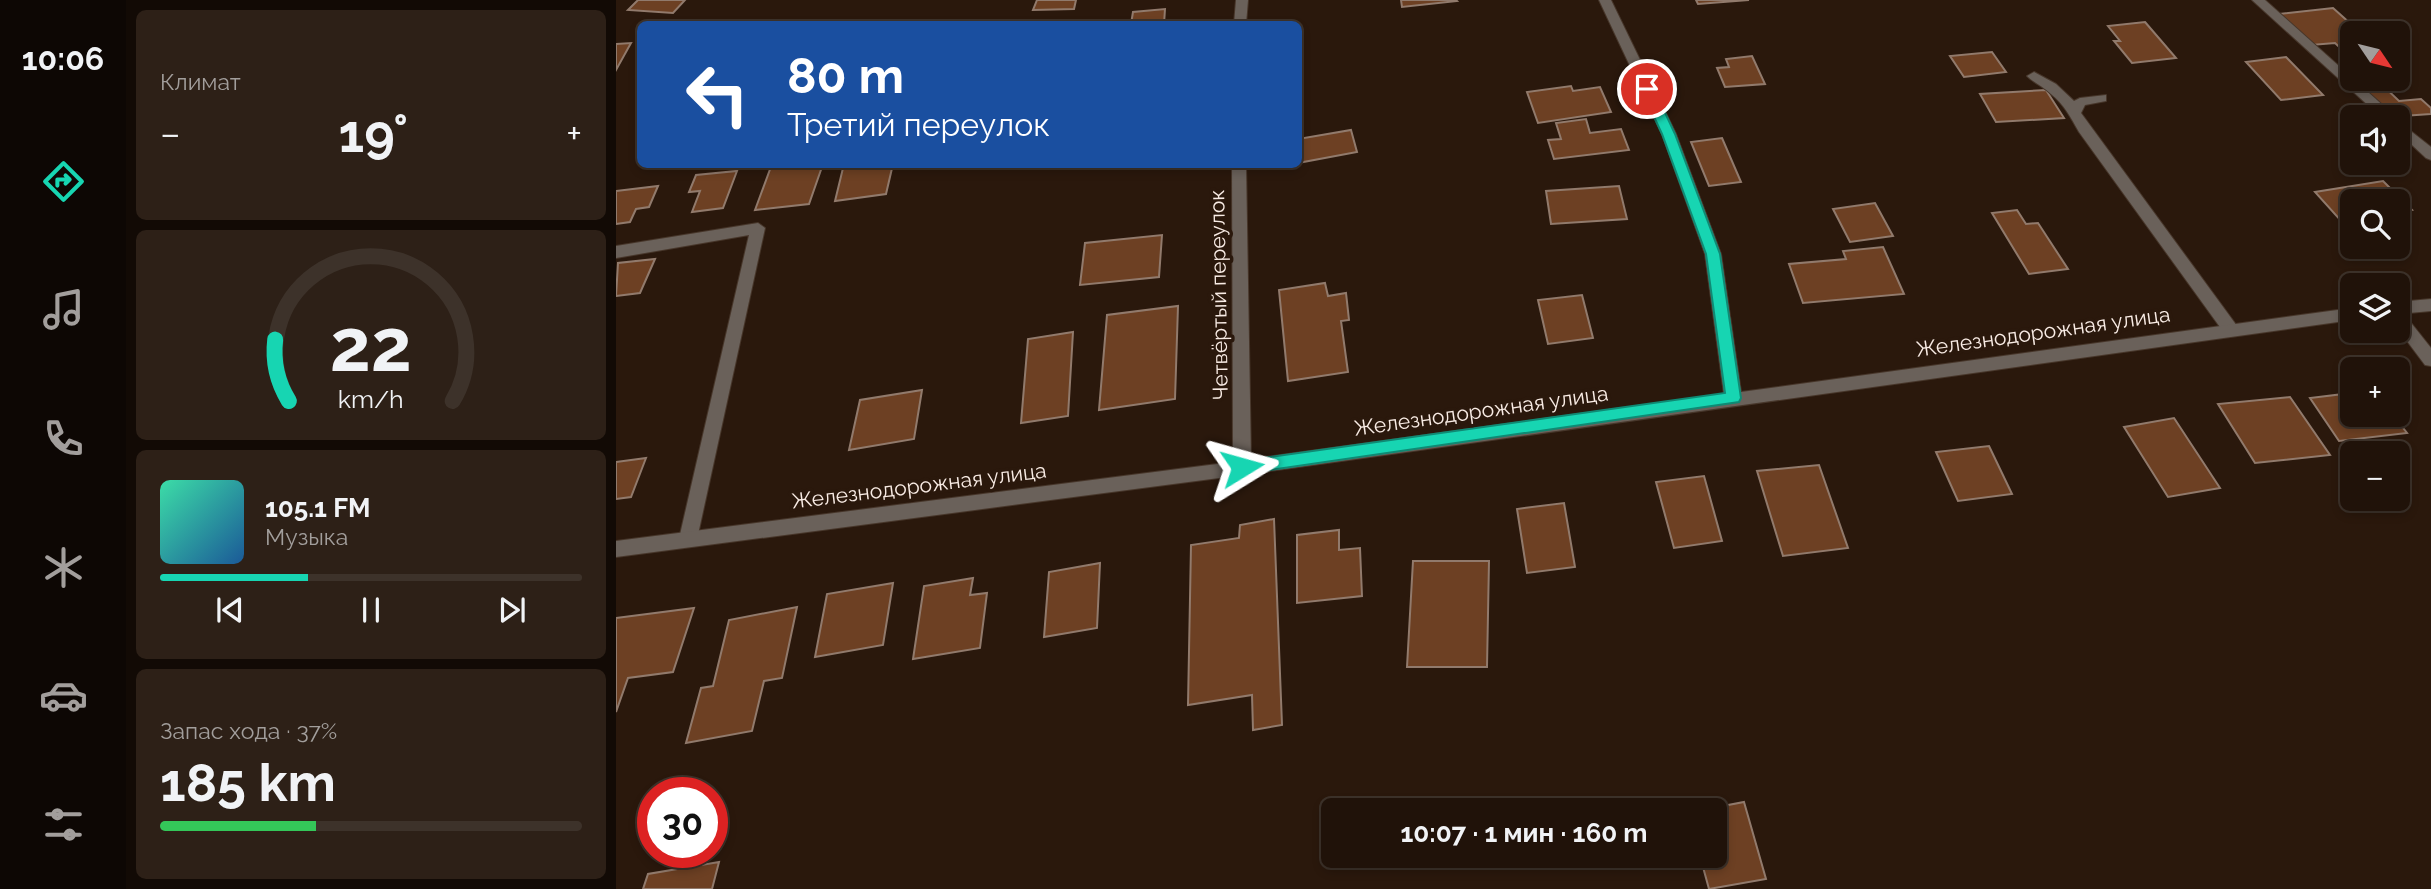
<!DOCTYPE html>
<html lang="ru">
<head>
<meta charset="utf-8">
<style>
	:root { --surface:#201209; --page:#2d2017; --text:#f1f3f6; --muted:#a29e9c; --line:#3d322a; --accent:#17d5b2 }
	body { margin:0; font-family:Raleway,sans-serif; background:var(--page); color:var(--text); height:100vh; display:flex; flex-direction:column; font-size:26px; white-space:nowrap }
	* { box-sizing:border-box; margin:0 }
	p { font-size:23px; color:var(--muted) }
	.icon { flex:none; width:38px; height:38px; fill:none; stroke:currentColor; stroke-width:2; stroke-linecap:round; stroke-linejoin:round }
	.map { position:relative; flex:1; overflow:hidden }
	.sheet { display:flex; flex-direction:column; gap:10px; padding:10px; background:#120a05; width:490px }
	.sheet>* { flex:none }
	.top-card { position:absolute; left:21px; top:21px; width:665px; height:147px; border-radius:10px; box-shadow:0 4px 10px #0003,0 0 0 2px var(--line); background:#1a4fa0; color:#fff; overflow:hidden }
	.needle { width:46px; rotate:125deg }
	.controls { position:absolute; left:1724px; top:21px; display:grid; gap:14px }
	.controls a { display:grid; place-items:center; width:70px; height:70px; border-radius:10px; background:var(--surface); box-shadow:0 4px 10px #0003,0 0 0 2px var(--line); font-size:35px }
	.speed { position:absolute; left:21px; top:777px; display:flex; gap:14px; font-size:35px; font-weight:700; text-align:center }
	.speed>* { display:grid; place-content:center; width:91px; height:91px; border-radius:50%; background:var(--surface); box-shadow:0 4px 10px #0003,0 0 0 2px var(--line); line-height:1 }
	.speed .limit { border:10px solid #d22; background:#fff; color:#111 }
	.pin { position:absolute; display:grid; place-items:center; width:60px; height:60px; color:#fff; margin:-30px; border:4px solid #fff; border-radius:50%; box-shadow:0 2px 7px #0007 }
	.me { position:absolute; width:77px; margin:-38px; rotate:82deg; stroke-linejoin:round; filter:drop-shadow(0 0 5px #0008) }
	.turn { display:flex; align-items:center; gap:24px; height:147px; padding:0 35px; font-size:32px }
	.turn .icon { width:91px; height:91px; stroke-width:2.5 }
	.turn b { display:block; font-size:49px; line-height:60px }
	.big { font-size:52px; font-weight:700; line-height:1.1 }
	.sheet .widget { flex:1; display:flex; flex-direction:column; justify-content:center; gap:10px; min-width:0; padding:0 24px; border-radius:10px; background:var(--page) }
	.sheet .dial { align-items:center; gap:0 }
	.dial svg { height:182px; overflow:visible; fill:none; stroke:var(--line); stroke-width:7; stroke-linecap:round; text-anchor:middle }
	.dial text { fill:var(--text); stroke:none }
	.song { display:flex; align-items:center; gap:21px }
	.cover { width:84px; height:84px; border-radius:10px; background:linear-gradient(135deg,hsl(160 70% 55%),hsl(210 70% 35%)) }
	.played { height:7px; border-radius:4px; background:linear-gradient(90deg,var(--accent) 35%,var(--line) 35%) }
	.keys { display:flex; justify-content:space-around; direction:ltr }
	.heat { display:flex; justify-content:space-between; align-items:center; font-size:38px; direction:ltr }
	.charge { height:10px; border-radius:5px; background:linear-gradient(90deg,#34c759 37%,var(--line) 0) }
	.trip { position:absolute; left:705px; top:798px; width:406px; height:70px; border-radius:10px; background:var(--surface); box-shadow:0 4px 10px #0003,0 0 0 2px var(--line); font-weight:700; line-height:70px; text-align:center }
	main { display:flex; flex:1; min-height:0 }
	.menu { display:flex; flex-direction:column; width:126px; justify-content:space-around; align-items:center; background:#0d0704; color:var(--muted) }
	.menu .icon { width:49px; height:49px }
	.menu .active { color:var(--accent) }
	.menu b { font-size:32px; color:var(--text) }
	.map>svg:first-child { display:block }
	.building { fill:#6d4023; stroke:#917a6c; stroke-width:2 }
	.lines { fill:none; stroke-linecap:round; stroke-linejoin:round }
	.service-casing { stroke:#47362a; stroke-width:2 }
	.minor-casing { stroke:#47362a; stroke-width:2 }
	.service { fill:#6a615a; fill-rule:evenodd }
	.minor { fill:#6a615a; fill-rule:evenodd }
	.route { fill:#17d5b2; stroke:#0f8a74; stroke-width:2 }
	.labels { text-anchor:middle; stroke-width:7; stroke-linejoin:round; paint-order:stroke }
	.street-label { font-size:21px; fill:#f9ece5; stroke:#2a180c }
</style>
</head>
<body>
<main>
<nav class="menu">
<b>10:06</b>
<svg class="icon active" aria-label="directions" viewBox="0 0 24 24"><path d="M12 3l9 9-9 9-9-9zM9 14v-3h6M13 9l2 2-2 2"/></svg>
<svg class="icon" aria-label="music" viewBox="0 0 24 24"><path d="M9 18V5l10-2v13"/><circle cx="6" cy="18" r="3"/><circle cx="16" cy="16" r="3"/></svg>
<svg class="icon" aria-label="phone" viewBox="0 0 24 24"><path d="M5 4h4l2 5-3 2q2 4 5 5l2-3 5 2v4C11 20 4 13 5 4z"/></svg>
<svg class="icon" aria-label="climate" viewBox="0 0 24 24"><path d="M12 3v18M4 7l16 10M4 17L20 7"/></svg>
<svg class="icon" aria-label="car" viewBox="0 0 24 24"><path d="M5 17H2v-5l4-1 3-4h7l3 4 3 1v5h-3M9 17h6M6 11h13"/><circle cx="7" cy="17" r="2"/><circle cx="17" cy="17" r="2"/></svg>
<svg class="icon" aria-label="filters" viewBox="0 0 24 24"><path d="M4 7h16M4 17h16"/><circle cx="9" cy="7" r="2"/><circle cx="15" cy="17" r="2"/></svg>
</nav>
<section class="sheet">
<div class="widget"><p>Климат</p>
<div class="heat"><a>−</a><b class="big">19°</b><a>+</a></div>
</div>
<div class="widget dial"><svg viewBox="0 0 100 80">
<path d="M14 69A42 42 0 1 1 86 69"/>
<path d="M14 69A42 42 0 0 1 8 42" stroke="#17d5b2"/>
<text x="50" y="56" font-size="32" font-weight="700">22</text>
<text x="50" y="72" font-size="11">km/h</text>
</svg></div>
<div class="widget">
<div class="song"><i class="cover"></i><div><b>105.1 FM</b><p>Музыка</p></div></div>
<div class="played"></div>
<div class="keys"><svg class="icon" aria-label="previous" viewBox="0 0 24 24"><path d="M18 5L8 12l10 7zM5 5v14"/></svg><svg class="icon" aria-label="pause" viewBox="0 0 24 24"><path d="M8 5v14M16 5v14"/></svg><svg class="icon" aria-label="next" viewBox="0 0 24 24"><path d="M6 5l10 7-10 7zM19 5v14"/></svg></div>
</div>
<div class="widget"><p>Запас хода · 37%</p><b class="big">185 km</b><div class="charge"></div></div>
</section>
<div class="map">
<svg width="1815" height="889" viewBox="0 0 1815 889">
	<rect width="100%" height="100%" fill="#2a180c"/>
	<g class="building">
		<path d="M 22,0 L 69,0 L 57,13 L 12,10 Z"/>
		<path d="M 421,0 L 460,0 L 458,9 L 417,10 Z"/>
		<path d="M 785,0 L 840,0 L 841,1 L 786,7 Z"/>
		<path d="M 1080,0 L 1133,0 L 1082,4 Z"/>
		<path d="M 1717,8 L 1745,33 L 1736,33 L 1736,59 L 1719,43 L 1695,45 L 1663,14 Z"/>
		<path d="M 549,9 L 548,24 L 515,24 L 517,12 Z"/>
		<path d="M 1529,22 L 1560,58 L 1516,63 L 1498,41 L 1504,41 L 1492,26 Z"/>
		<path d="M 15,43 L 0,70 L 0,44 Z"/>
		<path d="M 1376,52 L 1390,72 L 1348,77 L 1334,56 Z"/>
		<path d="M 1136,56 L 1149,84 L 1109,87 L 1101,68 L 1113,67 L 1110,59 Z"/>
		<path d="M 1670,57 L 1707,95 L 1665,100 L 1630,62 Z"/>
		<path d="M 1731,76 L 1760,79 L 1783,101 L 1805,99 L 1815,108 L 1815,114 L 1772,117 Z"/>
		<path d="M 955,86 L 957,91 L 984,87 L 995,112 L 922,123 L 911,92 Z"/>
		<path d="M 1430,90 L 1448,118 L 1380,122 L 1364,94 Z"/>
		<path d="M 970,119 L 974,133 L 1005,129 L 1013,150 L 938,159 L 932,140 L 945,139 L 940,123 Z"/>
		<path d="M 735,130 L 741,152 L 682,163 L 682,139 Z"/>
		<path d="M 1106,138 L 1125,182 L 1093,186 L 1075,142 Z"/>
		<path d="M 156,164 L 207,164 L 193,204 L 139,210 Z"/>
		<path d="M 228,164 L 277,164 L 270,194 L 219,201 Z"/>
		<path d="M 121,171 L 107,208 L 76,212 L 84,191 L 73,192 L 80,175 Z"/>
		<path d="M 1767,181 L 1796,210 L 1782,213 L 1782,201 L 1736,201 L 1736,220 L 1726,222 L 1699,192 Z"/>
		<path d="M 42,186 L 33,207 L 20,209 L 14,222 L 0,224 L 0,191 Z"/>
		<path d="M 1003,186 L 1011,219 L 935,224 L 930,191 Z"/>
		<path d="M 1259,203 L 1277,236 L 1234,242 L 1217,209 Z"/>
		<path d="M 1401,210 L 1410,224 L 1422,223 L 1452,269 L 1413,274 L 1376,213 Z"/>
		<path d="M 546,235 L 543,277 L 464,285 L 469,243 Z"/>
		<path d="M 1267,247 L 1288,294 L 1187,303 L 1173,264 L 1230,259 L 1227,251 Z"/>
		<path d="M 39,259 L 24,293 L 0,296 L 2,263 Z"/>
		<path d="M 709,283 L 712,296 L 730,293 L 733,320 L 725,321 L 732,372 L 672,381 L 663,290 Z"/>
		<path d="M 966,295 L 977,338 L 932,344 L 922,300 Z"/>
		<path d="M 562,306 L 559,399 L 483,410 L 491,315 Z"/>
		<path d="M 457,332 L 452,416 L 405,423 L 412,339 Z"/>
		<path d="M 306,390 L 298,439 L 233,450 L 244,400 Z"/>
		<path d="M 1736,393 L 1736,415 L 1777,415 L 1791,433 L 1723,441 L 1694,398 Z"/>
		<path d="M 1674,397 L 1714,455 L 1639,463 L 1602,404 Z"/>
		<path d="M 1558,418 L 1604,488 L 1552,497 L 1508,427 Z"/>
		<path d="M 1373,446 L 1396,494 L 1342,501 L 1320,452 Z"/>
		<path d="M 30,458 L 15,497 L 0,499 L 0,462 Z"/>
		<path d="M 1203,465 L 1232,548 L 1167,556 L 1141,471 Z"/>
		<path d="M 1088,476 L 1106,541 L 1058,548 L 1040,482 Z"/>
		<path d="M 948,503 L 959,567 L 911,573 L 901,509 Z"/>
		<path d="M 658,519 L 666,725 L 637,730 L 636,695 L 572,705 L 575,545 L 623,538 L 624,525 Z"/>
		<path d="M 723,530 L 723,550 L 744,548 L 746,596 L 681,603 L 681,535 Z"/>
		<path d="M 797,561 L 873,561 L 871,667 L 791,667 Z"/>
		<path d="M 484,563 L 481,628 L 428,637 L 433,572 Z"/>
		<path d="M 357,578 L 354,595 L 371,593 L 364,648 L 297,659 L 308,586 Z"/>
		<path d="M 277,583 L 267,645 L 199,657 L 211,594 Z"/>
		<path d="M 181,607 L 166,678 L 148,681 L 136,731 L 70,743 L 85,688 L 97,686 L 113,620 Z"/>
		<path d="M 78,608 L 57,672 L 12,678 L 0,712 L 0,618 Z"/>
		<path d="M 1128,802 L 1150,879 L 1093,889 L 1084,856 L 1099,856 L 1099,810 L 1086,810 Z"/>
		<path d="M 103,862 L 96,889 L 27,889 L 32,874 Z"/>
	</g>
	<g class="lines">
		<defs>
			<g id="service">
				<path d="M 1418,72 L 1440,84 L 1458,101 L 1464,98 L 1490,95 L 1490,101 L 1469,105 L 1465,113 L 1621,326 L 1623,330 L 1621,334 L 1609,334 L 1463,132 C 1455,118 1448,104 1435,94 C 1428,87 1418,83 1411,76 Z"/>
				<path d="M 142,223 L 149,228 L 81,539 L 79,545 L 72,547 L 65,545 L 63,539 L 133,235 L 0,258 L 0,246 Z"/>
				<path d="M 1782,312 L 1788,314 L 1815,348 L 1815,366 L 1809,365 L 1782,329 Z"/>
			</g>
			<g id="minor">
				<path d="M 620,0 L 632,0 L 630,24 L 618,24 Z"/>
				<path d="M 983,0 L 995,0 L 1060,134 L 1105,254 L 1125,392 L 1736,308 L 1736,320 L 626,475 L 0,557 L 0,541 L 617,462 L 616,164 L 630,164 L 635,459 L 1108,394 L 1089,254 L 1046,134 Z"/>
				<path d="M 1636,0 L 1649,0 L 1780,117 L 1765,117 Z"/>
				<path d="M 1782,121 L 1815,147 L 1815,160 L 1810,158 L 1782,132 Z"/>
				<path d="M 1815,299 L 1815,311 L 1782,314 L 1782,302 Z"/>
			</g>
		</defs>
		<use href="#service" class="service-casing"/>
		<use href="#minor" class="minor-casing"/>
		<use href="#service" class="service"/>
		<use href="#minor" class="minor"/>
	</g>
	<path class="route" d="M 1031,86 L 1038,89 L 1059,134 L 1104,254 L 1125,398 L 1123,402 L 626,474 L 620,472 L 618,467 L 620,463 L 626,461 L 1109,393 L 1090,254 L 1046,134 L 1025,89 Z"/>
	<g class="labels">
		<g class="street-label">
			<text transform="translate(603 295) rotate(-91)" y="7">Четвёртый переулок</text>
			<text transform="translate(1427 332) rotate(-8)" y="7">Железнодорожная улица</text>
			<text transform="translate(865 411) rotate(-8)" y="7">Железнодорожная улица</text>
			<text transform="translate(303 486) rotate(-7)" y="7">Железнодорожная улица</text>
		</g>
	</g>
</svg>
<div class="controls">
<a><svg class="needle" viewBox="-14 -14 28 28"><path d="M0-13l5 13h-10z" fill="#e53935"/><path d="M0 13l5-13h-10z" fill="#a29e9c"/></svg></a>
<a><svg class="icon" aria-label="sound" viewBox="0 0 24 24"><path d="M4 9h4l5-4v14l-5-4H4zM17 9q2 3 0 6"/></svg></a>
<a><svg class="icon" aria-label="search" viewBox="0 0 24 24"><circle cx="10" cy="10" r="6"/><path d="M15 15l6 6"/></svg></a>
<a><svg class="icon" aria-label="layers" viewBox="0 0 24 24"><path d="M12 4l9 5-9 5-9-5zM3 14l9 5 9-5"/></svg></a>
<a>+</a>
<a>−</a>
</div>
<div class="speed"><div class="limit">30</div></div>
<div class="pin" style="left:1031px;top:89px;background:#d93025"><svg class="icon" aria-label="arrive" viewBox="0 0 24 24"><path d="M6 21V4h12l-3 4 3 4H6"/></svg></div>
<svg class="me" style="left:626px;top:467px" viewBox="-20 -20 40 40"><path d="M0-17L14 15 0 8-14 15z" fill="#17d5b2" stroke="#fff" stroke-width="4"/></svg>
<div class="trip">10:07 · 1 мин · 160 m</div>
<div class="top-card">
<div class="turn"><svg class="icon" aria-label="left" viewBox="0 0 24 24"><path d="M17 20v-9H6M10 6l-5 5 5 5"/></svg><div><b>80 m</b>Третий переулок</div></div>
</div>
</div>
</main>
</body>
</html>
